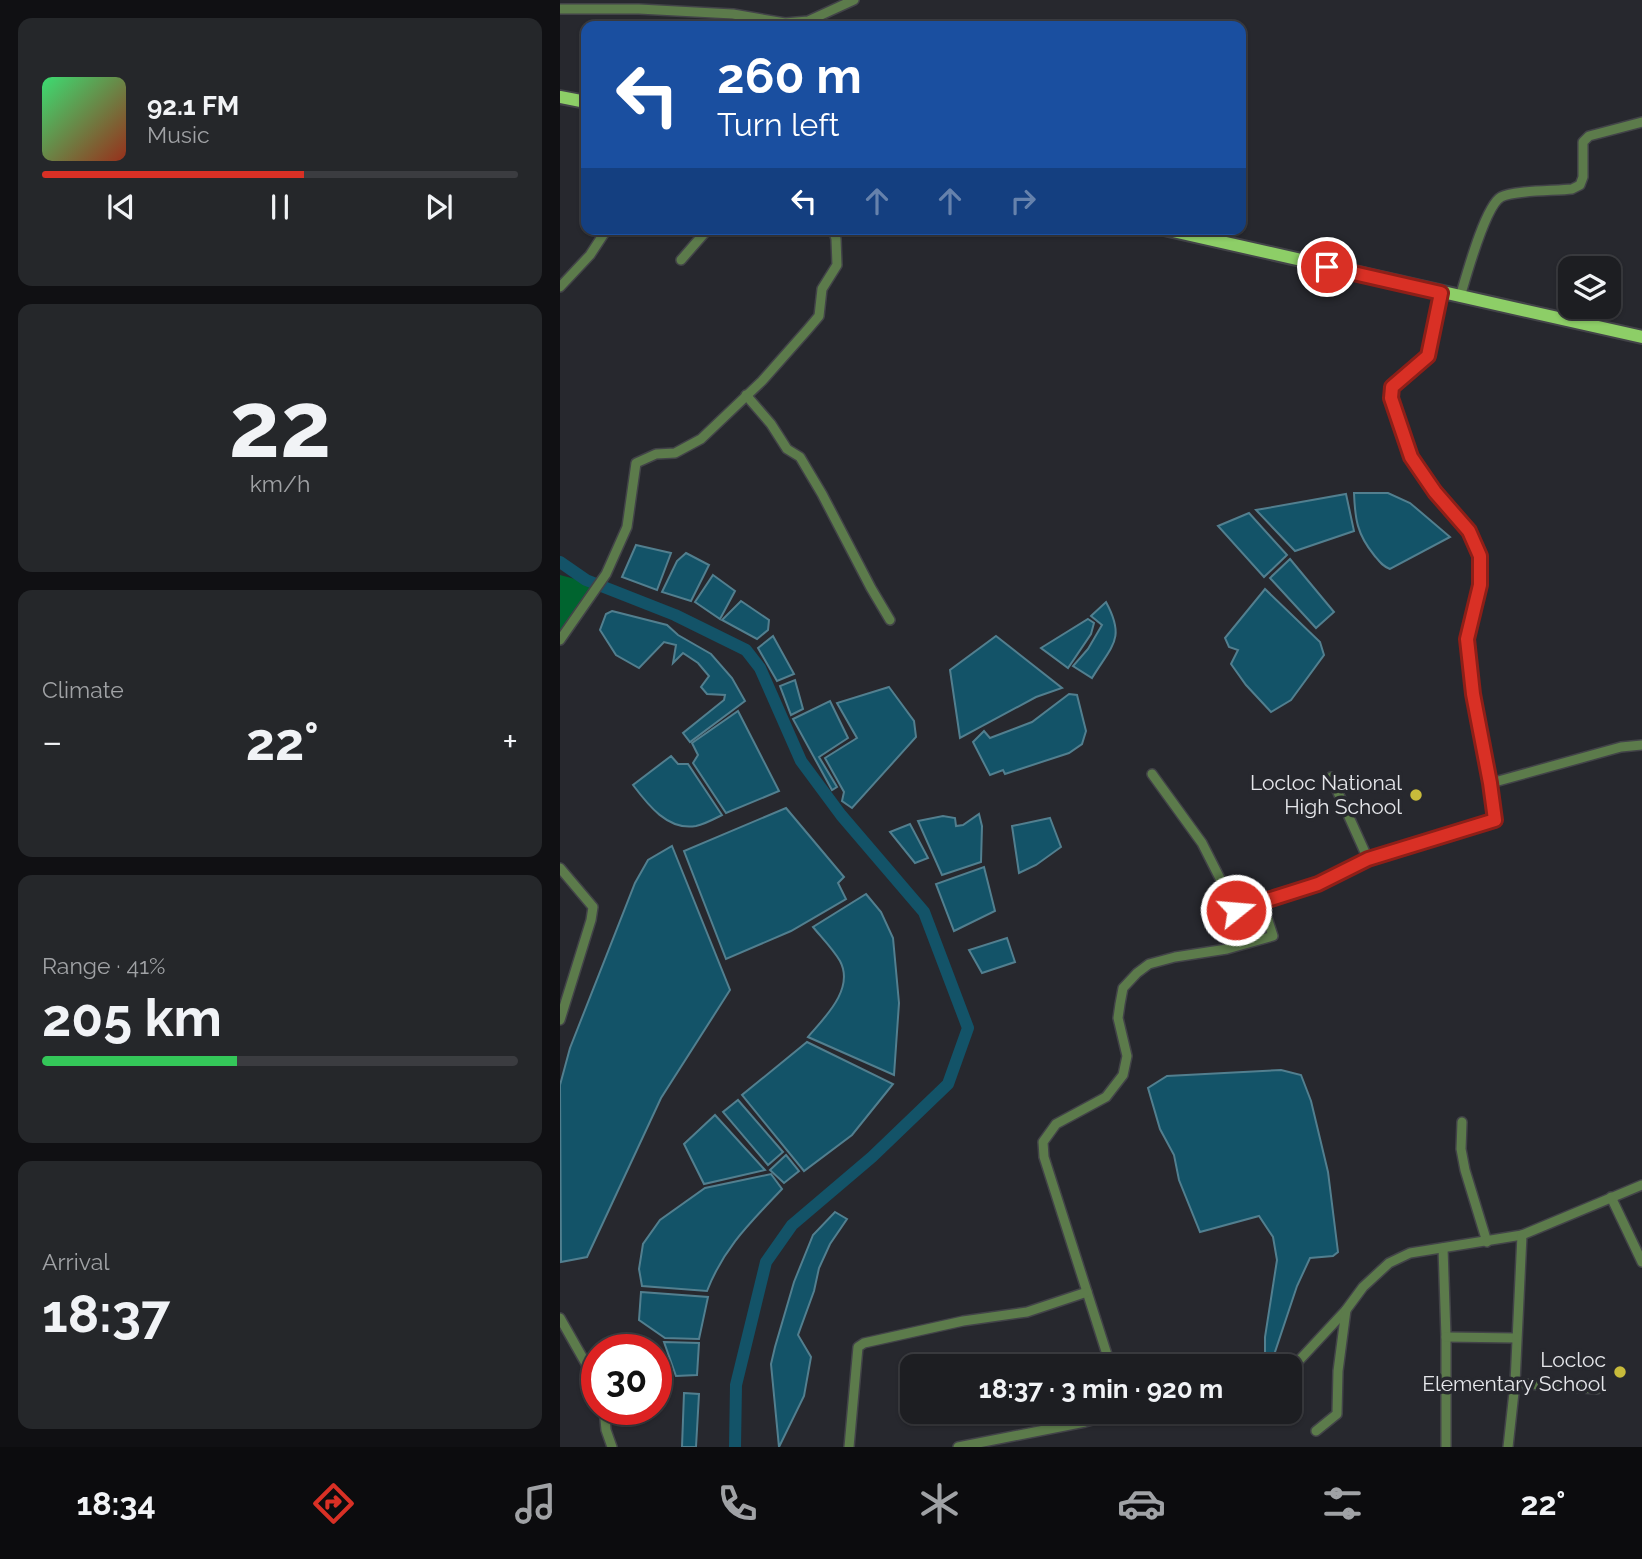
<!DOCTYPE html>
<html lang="en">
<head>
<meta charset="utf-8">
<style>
	:root { --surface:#1d1e22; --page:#25272a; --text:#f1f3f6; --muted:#a0a2a5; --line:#3b3c40; --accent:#d93025 }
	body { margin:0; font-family:Raleway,sans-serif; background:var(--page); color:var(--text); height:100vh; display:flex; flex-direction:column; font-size:26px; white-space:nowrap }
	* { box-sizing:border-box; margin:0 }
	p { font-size:23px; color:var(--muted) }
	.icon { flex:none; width:38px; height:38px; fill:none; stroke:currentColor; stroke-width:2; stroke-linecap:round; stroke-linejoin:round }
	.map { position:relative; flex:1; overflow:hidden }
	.sheet { display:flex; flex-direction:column; gap:18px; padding:18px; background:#101013; width:560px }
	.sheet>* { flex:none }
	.guide { position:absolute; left:21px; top:21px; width:665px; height:214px; border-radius:14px; box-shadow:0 2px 5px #0004,0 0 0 2px var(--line); background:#1a4fa0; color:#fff; overflow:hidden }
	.tools { position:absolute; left:998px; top:256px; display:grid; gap:14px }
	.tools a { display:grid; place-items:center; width:63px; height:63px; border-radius:14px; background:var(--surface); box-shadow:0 2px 5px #0004,0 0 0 2px var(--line); font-size:35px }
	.speed { position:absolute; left:21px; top:1334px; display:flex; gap:14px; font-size:35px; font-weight:700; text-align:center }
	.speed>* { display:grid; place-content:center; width:91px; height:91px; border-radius:50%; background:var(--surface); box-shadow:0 2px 5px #0004,0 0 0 2px var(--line); line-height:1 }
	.speed .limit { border:10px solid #d22; background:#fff; color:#111 }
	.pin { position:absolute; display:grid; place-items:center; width:60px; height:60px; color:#fff; margin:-30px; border:4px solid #fff; border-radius:50%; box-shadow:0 2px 7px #0007 }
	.me { position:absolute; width:77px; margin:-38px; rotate:73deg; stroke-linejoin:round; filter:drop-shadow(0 0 5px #0008) }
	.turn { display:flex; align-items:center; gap:24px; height:147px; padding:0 21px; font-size:32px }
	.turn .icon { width:91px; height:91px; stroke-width:2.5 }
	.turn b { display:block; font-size:49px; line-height:60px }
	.lanes { display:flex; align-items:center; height:66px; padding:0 21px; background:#0003; justify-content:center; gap:35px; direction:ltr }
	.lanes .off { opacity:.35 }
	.big { font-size:52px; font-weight:700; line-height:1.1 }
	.sheet .tile { flex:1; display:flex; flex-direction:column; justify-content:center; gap:10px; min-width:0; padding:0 24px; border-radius:14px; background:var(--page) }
	.sheet .dial { align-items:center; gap:0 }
	.dial b { font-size:91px; line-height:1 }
	.song { display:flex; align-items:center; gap:21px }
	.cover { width:84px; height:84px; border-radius:10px; background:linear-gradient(135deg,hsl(140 70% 55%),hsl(10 70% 35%)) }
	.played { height:7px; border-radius:4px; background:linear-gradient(90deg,var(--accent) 55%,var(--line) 55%) }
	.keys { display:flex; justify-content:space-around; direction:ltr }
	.heat { display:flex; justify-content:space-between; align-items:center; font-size:38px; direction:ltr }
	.charge { height:10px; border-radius:5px; background:linear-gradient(90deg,#34c759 41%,var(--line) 0) }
	.trip { position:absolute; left:340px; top:1354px; width:402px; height:70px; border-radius:14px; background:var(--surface); box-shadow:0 2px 5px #0004,0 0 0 2px var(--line); font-weight:700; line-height:70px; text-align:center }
	.dock { display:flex; height:112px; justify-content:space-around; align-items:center; background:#0c0c0e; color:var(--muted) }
	.dock .icon { width:49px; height:49px }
	.dock .on { color:var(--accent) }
	.dock b { font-size:32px; color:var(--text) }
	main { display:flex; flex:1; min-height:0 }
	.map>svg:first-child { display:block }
	.forest { fill:#00642f }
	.water { fill:#135368; stroke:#527f8f; stroke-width:2 }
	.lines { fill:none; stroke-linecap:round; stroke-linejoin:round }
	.river { stroke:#135368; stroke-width:12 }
	.minor-casing { stroke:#424348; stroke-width:12 }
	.major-casing { stroke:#424348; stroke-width:16 }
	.minor { stroke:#5c7b4b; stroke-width:9 }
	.major { stroke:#8dce67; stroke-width:12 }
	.route-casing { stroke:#8d1f18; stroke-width:18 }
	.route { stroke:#d93025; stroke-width:12 }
	.poi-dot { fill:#c8bb3b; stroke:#27282e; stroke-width:2.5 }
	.labels { text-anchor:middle; stroke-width:7; stroke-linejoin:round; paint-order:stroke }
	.poi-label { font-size:21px; fill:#e5e6ea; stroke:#27282e; text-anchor:end }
</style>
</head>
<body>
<main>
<section class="sheet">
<div class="tile">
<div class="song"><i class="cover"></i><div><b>92.1 FM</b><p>Music</p></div></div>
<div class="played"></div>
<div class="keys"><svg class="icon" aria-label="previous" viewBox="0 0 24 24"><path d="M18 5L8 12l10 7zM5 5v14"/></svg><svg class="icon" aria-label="pause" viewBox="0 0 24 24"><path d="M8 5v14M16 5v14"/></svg><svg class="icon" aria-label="next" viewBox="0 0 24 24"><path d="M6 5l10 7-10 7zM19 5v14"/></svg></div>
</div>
<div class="tile dial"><b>22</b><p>km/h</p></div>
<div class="tile"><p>Climate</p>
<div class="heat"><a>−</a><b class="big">22°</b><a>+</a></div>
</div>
<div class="tile"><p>Range · 41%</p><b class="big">205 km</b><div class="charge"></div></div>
<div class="tile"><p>Arrival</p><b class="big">18:37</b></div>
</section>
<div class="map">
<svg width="1082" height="1447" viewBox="0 0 1082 1447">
	<rect width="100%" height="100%" fill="#27282e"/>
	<path class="forest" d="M 0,575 L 34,584 L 0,640 Z"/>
	<g class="water">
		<path d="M 794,493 L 828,493 L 850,503 L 890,537 L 830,569 C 822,566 819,561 814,555 C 797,534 795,519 794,493 Z"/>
		<path d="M 786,494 L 794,531 L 735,551 L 696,510 Z"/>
		<path d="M 689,513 L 727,555 L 704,577 L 658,526 Z"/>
		<path d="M 76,545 L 111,553 L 97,590 L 62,577 Z"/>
		<path d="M 126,553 L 149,565 L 131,601 L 102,592 L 117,561 Z"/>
		<path d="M 730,559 L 774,612 L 756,628 L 710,578 Z"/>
		<path d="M 153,575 L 175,591 L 160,619 L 135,602 Z"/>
		<path d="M 705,589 L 760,642 L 764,655 L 731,700 L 711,712 L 686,685 L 671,664 L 678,650 L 669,647 L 665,638 Z"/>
		<path d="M 181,601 L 209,620 L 208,630 L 197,639 L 162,620 Z"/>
		<path d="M 546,602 C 566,639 552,645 532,678 L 513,666 L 528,649 L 542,625 L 531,616 Z"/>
		<path d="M 52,611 L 107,625 L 118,635 L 151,654 L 172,678 L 185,701 L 130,742 L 123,733 L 164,700 L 165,695 L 147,694 L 141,687 L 149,676 L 138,663 L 123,653 L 113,663 L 116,645 L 104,642 L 79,668 L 56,655 L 40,630 L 46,614 Z"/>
		<path d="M 528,619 L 534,623 L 531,634 L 508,668 L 481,648 Z"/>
		<path d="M 213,636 L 234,674 L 217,681 L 198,648 Z"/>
		<path d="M 436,636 L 502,688 L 476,697 L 400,738 L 390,670 Z"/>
		<path d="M 235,680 L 243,709 L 231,715 L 220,686 Z"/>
		<path d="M 329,687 L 354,721 L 356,737 L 292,808 L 282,801 L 284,792 L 265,758 L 297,738 L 277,703 Z"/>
		<path d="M 509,694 L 517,695 L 526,731 L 522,744 L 509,753 L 445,774 L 443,770 L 430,775 L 413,742 L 424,731 L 430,738 L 472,722 Z"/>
		<path d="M 270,701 L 288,738 L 259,757 L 277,787 L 272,790 L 233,719 Z"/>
		<path d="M 178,711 L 219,791 L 166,813 L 133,763 L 138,755 L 132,743 Z"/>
		<path d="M 111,756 L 118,764 L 128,764 L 162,815 C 154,819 145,824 136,826 C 108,831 88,805 73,785 Z"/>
		<path d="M 226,808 L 284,877 L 278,883 L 286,899 L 231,931 L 166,959 L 124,851 Z"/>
		<path d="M 419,814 L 422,826 L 421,862 L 382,875 L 358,821 L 383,816 L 395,818 L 396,826 L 403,825 Z"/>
		<path d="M 490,818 L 501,847 L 476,865 L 459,873 L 452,826 Z"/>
		<path d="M 350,824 L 368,858 L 355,863 L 330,832 Z"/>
		<path d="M 112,846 L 170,990 L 101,1098 L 27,1257 L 1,1262 L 0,1085 L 10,1048 L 75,883 L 88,860 Z"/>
		<path d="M 424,867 L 435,911 L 394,931 L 376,884 Z"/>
		<path d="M 306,894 L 321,912 L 333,938 L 339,1003 L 334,1075 L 248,1037 C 264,1018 295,989 280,961 C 273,949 262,938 253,927 Z"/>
		<path d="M 447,938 L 455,962 L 422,973 L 409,950 Z"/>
		<path d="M 247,1042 L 333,1084 L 292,1135 L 244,1171 L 182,1095 Z"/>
		<path d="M 721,1070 L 741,1075 L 751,1101 L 768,1172 L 778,1252 L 773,1256 L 750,1258 L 737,1286 L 710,1367 L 705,1367 L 705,1337 L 717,1260 L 713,1237 L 699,1216 L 640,1232 L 619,1180 L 614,1155 L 600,1129 L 588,1088 L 607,1076 Z"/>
		<path d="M 178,1100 L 223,1152 L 208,1165 L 163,1112 Z"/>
		<path d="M 155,1115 L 205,1170 L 144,1184 L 124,1144 Z"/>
		<path d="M 226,1155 L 239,1171 L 224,1183 L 210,1170 Z"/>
		<path d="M 211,1174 L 222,1189 C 191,1222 164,1247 147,1291 L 82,1286 L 79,1269 L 83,1244 L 100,1220 L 145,1188 Z"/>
		<path d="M 275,1212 L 287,1219 L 270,1244 L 259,1268 L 254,1291 L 238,1335 L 251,1357 L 244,1396 L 219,1447 L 211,1364 L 215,1347 L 234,1282 L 253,1235 Z"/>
		<path d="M 81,1292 L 148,1297 L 139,1339 L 105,1338 L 79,1320 Z"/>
		<path d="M 104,1342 L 139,1343 L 137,1375 L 116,1376 Z"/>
		<path d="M 124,1393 L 139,1394 L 136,1447 L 122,1447 Z"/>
	</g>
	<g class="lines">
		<path class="river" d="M 0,562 L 26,580 L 115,615 L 186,650 L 200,668 L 241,761 L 281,815 L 364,912 L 408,1028 L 388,1084 L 312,1157 L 232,1225 L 206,1262 L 176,1385 L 175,1447"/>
		<defs>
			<g id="minor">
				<path d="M 0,9 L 79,9 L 173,14 L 225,23 L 248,21 L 294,0"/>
				<path d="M 121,260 L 148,229"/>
				<path d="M 0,287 L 30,255 L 47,229"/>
				<path d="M 881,293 L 868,356 L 832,387 L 831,398 L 851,457 L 875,492 L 909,531 L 920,557 L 920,585 L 907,639 L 913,694 L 931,783 L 1061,747 L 1082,745"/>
				<path d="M 900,297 C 906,277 925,206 941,197 C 953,190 996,191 1012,189 L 1020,185 L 1023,177 L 1023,142 L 1029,136 L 1082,122"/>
				<path d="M 186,395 L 211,424 L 227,449 L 240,457 L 262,494 L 311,588 L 330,620"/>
				<path d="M 0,640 L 46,574 L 67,527 L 76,463 L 96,454 L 115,453 L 141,439 L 202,381 L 248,329 L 259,316 L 262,289 L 277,265 L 276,239 L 273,229"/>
				<path d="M 592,774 L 642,843 L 676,910 L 758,884 L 808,859 L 935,820 L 931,783"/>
				<path d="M 771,777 L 808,859"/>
				<path d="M 0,868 L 33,907 L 31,920 L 0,1020"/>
				<path d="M 902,1122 L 901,1149 L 905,1170 L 927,1242"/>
				<path d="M 1051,1197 L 1082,1262"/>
				<path d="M 883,1248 L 886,1337 L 886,1447"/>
				<path d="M 0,1318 L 37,1383"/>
				<path d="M 886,1337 L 956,1338"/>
				<path d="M 551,1367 L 484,1157 L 483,1142 L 496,1124 L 546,1097 L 563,1075 L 567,1056 L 558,1018 L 560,1004 L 563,988 L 577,973 L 589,964 L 615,957 L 667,949 L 713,936 L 702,902"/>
				<path d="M 733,1367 L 786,1310 L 803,1287 L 829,1263 L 850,1253 L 962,1235"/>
				<path d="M 955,1383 L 1037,1389"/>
				<path d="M 44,1409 L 46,1430 L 52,1447"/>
				<path d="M 756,1431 L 777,1414 L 778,1371 L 786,1310"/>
				<path d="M 289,1447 L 298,1347 L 304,1343 L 403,1321 L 467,1312 L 527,1292"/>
				<path d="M 398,1447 L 525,1422 L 562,1412"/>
				<path d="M 948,1447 L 955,1383 L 962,1235 L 1082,1185"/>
			</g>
			<g id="major">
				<path d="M 0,97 L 26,102"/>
				<path d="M 604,229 L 1082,337"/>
			</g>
		</defs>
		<use href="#minor" class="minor-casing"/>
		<use href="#major" class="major-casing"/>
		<use href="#minor" class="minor"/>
		<use href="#major" class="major"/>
	</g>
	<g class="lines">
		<defs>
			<path id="route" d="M 676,910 L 758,884 L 808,859 L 935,820 L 930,783 L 913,694 L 907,639 L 920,585 L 920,556 L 909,531 L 875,492 L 851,457 L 831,398 L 832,387 L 868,356 L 881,293 L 767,267"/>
		</defs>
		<use href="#route" class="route-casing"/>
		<use href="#route" class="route"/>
	</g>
	<g class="poi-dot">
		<circle cx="856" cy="795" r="7"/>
		<circle cx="1060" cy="1372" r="7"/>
	</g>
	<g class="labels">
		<g class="poi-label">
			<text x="842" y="790">Locloc National<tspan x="842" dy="24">High School</tspan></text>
			<text x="1046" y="1367">Locloc<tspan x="1046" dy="24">Elementary School</tspan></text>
		</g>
	</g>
</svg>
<div class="tools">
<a><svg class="icon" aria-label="layers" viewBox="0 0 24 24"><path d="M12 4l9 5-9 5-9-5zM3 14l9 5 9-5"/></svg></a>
</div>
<div class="speed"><div class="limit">30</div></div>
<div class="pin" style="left:767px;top:267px;background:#d93025"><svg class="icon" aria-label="arrive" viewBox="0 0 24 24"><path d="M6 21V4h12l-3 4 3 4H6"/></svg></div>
<svg class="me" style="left:676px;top:910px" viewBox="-20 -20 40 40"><circle r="17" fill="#d93025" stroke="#fff" stroke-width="3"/><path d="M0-11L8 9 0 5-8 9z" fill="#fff"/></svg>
<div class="trip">18:37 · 3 min · 920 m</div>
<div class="guide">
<div class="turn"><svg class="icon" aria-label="left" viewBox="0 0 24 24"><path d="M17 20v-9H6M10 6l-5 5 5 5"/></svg><div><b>260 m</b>Turn left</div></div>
<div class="lanes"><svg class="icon" aria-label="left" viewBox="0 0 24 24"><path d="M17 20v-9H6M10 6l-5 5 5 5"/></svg><svg class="icon off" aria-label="ahead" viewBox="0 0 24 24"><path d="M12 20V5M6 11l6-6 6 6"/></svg><svg class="icon off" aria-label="ahead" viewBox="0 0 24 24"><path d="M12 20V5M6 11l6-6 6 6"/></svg><svg class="icon off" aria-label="right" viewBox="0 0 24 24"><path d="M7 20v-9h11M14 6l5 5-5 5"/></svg></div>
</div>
</div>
</main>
<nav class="dock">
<b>18:34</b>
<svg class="icon on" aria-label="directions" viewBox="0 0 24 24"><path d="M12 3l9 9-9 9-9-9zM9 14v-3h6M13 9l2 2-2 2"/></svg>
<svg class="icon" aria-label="music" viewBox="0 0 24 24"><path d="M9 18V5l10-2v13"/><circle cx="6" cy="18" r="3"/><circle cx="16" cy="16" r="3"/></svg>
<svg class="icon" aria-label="phone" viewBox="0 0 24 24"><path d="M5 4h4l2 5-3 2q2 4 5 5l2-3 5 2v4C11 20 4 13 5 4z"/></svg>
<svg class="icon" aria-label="climate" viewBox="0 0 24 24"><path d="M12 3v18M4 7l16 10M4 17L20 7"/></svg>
<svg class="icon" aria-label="car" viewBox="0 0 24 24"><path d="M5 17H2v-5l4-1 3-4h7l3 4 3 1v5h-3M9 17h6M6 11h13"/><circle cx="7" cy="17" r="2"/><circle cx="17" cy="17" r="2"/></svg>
<svg class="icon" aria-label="filters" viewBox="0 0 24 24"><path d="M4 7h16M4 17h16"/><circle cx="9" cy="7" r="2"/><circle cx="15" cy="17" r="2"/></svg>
<b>22°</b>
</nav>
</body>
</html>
